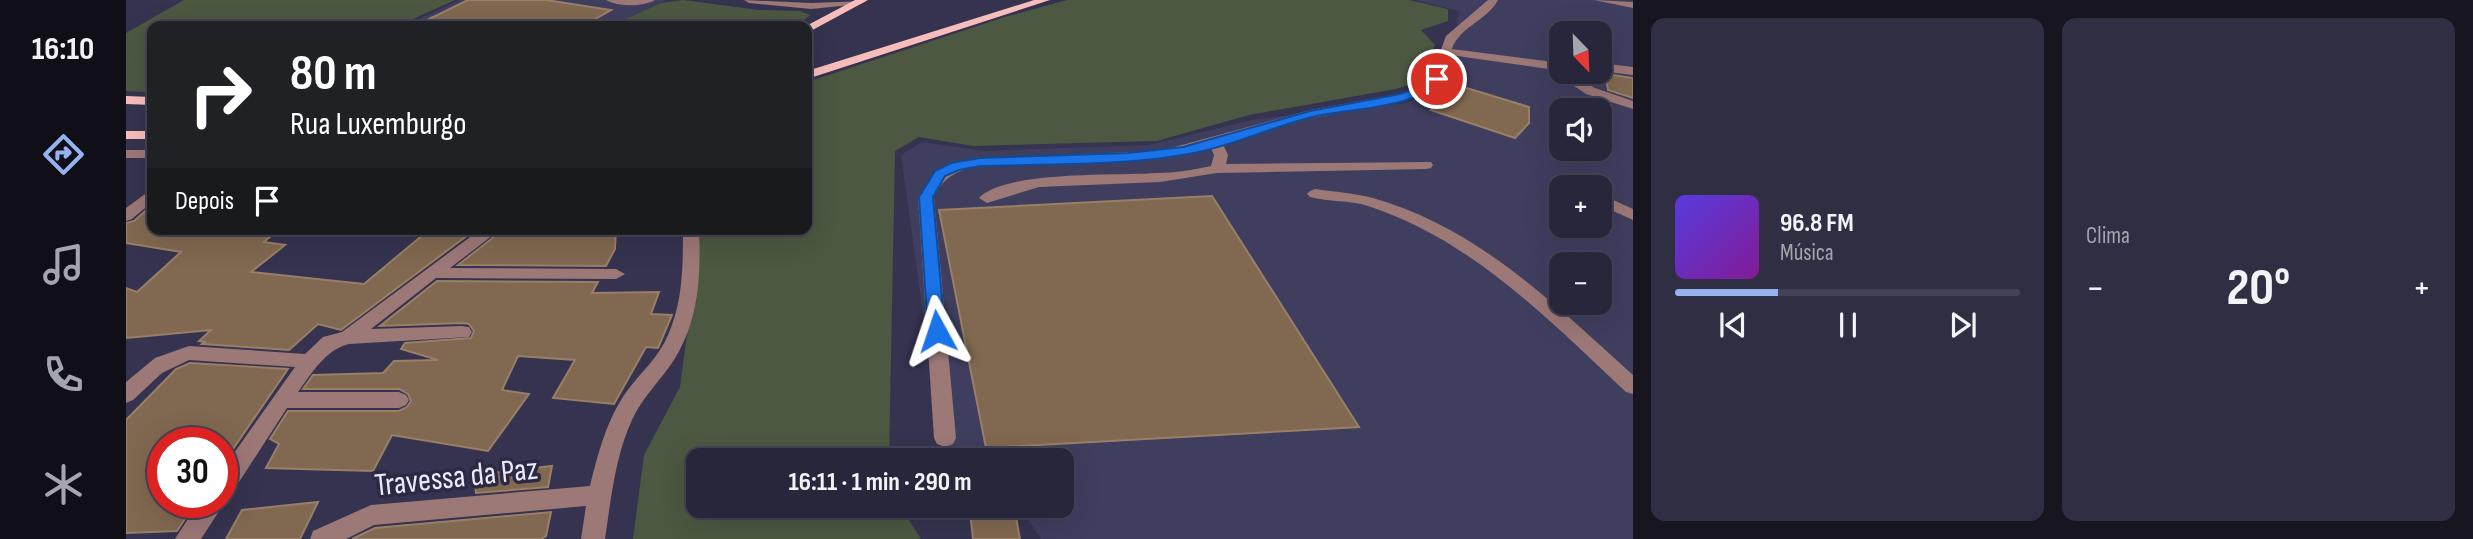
<!DOCTYPE html>
<html lang="pt">
<head>
<meta charset="utf-8">
<style>
	:root { --surface:#28263b; --page:#302e42; --text:#f1f3f6; --muted:#a5a5af; --line:#444355; --accent:#95b2f1 }
	body { margin:0; font-family:"Sofia Sans Condensed",sans-serif; background:var(--page); color:var(--text); height:100vh; display:flex; flex-direction:column; font-size:26px; white-space:nowrap }
	* { box-sizing:border-box; margin:0 }
	p { font-size:23px; color:var(--muted) }
	.icon { flex:none; width:38px; height:38px; fill:none; stroke:currentColor; stroke-width:2; stroke-linecap:round; stroke-linejoin:round }
	.map { position:relative; flex:1; overflow:hidden }
	.sheet { display:flex; flex-direction:column; gap:18px; padding:18px; background:#161520; width:840px }
	.sheet>* { flex:none }
	.banner { position:absolute; left:21px; top:21px; width:665px; height:214px; border-radius:14px; box-shadow:0 7px 28px #0002,0 0 0 2px var(--line); background:#202124; color:#fff; overflow:hidden }
	.needle { width:46px; rotate:157deg }
	.tools { position:absolute; left:1423px; top:21px; display:grid; gap:14px }
	.tools a { display:grid; place-items:center; width:63px; height:63px; border-radius:14px; background:var(--surface); box-shadow:0 7px 28px #0002,0 0 0 2px var(--line); font-size:35px }
	.speed { position:absolute; left:21px; top:427px; display:flex; gap:14px; font-size:35px; font-weight:700; text-align:center }
	.speed>* { display:grid; place-content:center; width:91px; height:91px; border-radius:50%; background:var(--surface); box-shadow:0 7px 28px #0002,0 0 0 2px var(--line); line-height:1 }
	.speed .limit { border:10px solid #d22; background:#fff; color:#111 }
	.pin { position:absolute; display:grid; place-items:center; width:60px; height:60px; color:#fff; margin:-30px; border:4px solid #fff; border-radius:50%; box-shadow:0 2px 7px #0007 }
	.me { position:absolute; width:77px; margin:-38px; rotate:355deg; stroke-linejoin:round; filter:drop-shadow(0 0 5px #0008) }
	.turn { display:flex; align-items:center; gap:24px; height:147px; padding:0 28px; font-size:32px }
	.turn .icon { width:91px; height:91px; stroke-width:2.5 }
	.turn b { display:block; font-size:49px; line-height:60px }
	.then { display:flex; align-items:center; height:66px; padding:0 28px; background:#0003; gap:14px; font-size:26px }
	.big { font-size:52px; font-weight:700; line-height:1.1 }
	.sheet .card { flex:1; display:flex; flex-direction:column; justify-content:center; gap:10px; min-width:0; padding:0 24px; border-radius:14px; background:var(--page) }
	.song { display:flex; align-items:center; gap:21px }
	.cover { width:84px; height:84px; border-radius:10px; background:linear-gradient(135deg,hsl(250 70% 55%),hsl(290 70% 35%)) }
	.played { height:7px; border-radius:4px; background:linear-gradient(90deg,var(--accent) 30%,var(--line) 30%) }
	.keys { display:flex; justify-content:space-around; direction:ltr }
	.heat { display:flex; justify-content:space-between; align-items:center; font-size:38px; direction:ltr }
	.sheet .tiles { flex:1; display:grid; gap:18px; grid-template-columns:repeat(2,1fr) }
	.trip { position:absolute; left:560px; top:448px; width:388px; height:70px; border-radius:14px; background:var(--surface); box-shadow:0 7px 28px #0002,0 0 0 2px var(--line); font-weight:700; line-height:70px; text-align:center }
	main { display:flex; flex:1; min-height:0 }
	.dock { display:flex; flex-direction:column; width:126px; justify-content:space-around; align-items:center; background:#100f18; color:var(--muted) }
	.dock .icon { width:49px; height:49px }
	.dock .current { color:var(--accent) }
	.dock b { font-size:32px; color:var(--text) }
	.map>svg:first-child { display:block }
	.built { fill:#3f3e5f; fill-rule:evenodd }
	.green { fill:#4c5842 }
	.building { fill:#816850; stroke:#997f67; stroke-width:2 }
	.lines { fill:none; stroke-linecap:round; stroke-linejoin:round }
	.minor { fill:#9c7877; fill-rule:evenodd }
	.major { fill:#f8bdbb; fill-rule:evenodd }
	.route { fill:#1a73e8; stroke:#114b97; stroke-width:2 }
	.labels { text-anchor:middle; stroke-width:7; stroke-linejoin:round; paint-order:stroke }
	.near-street-label { font-size:32px; fill:#eaeafc; stroke:#2b2944 }
</style>
</head>
<body>
<main>
<nav class="dock">
<b>16:10</b>
<svg class="icon current" aria-label="directions" viewBox="0 0 24 24"><path d="M12 3l9 9-9 9-9-9zM9 14v-3h6M13 9l2 2-2 2"/></svg>
<svg class="icon" aria-label="music" viewBox="0 0 24 24"><path d="M9 18V5l10-2v13"/><circle cx="6" cy="18" r="3"/><circle cx="16" cy="16" r="3"/></svg>
<svg class="icon" aria-label="phone" viewBox="0 0 24 24"><path d="M5 4h4l2 5-3 2q2 4 5 5l2-3 5 2v4C11 20 4 13 5 4z"/></svg>
<svg class="icon" aria-label="climate" viewBox="0 0 24 24"><path d="M12 3v18M4 7l16 10M4 17L20 7"/></svg>
</nav>
<div class="map">
<svg width="1507" height="539" viewBox="0 0 1507 539">
	<rect width="100%" height="100%" fill="#35334f"/>
	<g class="built">
		<path d="M 334,0 L 540,0 L 487,26 L 277,26 Z"/>
		<path d="M 1289,0 L 1507,0 L 1507,539 L 915,539 L 893,506 L 936,506 L 936,460 L 817,458 L 775,155 L 796,142 L 859,151 L 1023,145 L 1131,119 L 1281,103 L 1325,80 L 1326,56 L 1333,11 ZM 1435,33 L 1474,33 L 1474,72 L 1435,72 ZM 1435,110 L 1474,110 L 1474,149 L 1435,149 ZM 1435,187 L 1474,187 L 1474,226 L 1435,226 ZM 1435,264 L 1474,264 L 1474,303 L 1435,303 Z"/>
	</g>
	<g class="green">
		<path d="M 58,0 L 329,0 L 287,19 L 294,26 L 26,26 L 26,92 L 0,91 L 0,33 Z"/>
		<path d="M 557,0 L 632,10 L 674,11 L 684,15 L 678,20 L 659,26 L 484,26 L 535,3 Z"/>
		<path d="M 941,0 L 1283,0 L 1322,9 L 1322,21 L 1295,30 L 1309,45 L 1300,64 L 1298,80 L 1270,89 L 1123,115 L 1031,141 L 847,146 L 793,137 L 769,151 L 763,460 L 572,460 L 572,506 L 774,506 L 795,539 L 507,539 L 518,455 L 554,387 L 575,229 L 681,229 L 681,82 L 879,17 Z"/>
	</g>
	<g class="building">
		<path d="M 342,0 L 420,0 L 485,10 L 457,26 L 349,26 L 303,19 Z"/>
		<path d="M 1479,74 L 1507,78 L 1507,98 L 1482,90 Z"/>
		<path d="M 1334,86 L 1403,107 L 1403,123 L 1389,138 L 1305,110 Z"/>
		<path d="M 1086,196 L 1233,427 L 860,448 L 813,210 Z"/>
		<path d="M 26,205 L 26,229 L 153,229 L 138,242 L 159,245 L 125,272 L 238,284 L 304,229 L 350,229 L 215,330 L 192,324 L 163,350 L 76,344 L 79,342 L 73,341 L 85,330 L 0,338 L 0,288 L 11,292 L 55,252 L 0,243 L 0,223 L 8,221 Z"/>
		<path d="M 378,229 L 490,229 L 489,249 L 480,266 L 332,265 Z"/>
		<path d="M 311,281 L 472,282 L 466,293 L 533,292 L 525,314 L 546,315 L 532,348 L 520,347 L 488,404 L 427,398 L 449,360 L 392,356 L 376,390 L 403,394 L 362,451 L 266,435 L 247,471 L 140,468 L 153,444 L 144,439 L 162,411 L 273,411 L 281,407 L 285,401 L 282,394 L 273,389 L 177,389 L 187,375 L 257,373 L 268,361 L 312,360 L 275,349 L 279,343 L 345,338 L 348,331 L 343,324 L 336,323 L 254,326 Z"/>
		<path d="M 64,363 L 162,369 L 96,465 L 96,443 L 37,443 L 37,502 L 70,502 L 51,531 L 0,533 L 0,420 L 50,369 Z"/>
		<path d="M 426,466 L 422,487 L 350,493 L 348,475 Z"/>
		<path d="M 192,502 L 174,539 L 100,539 L 116,510 Z"/>
		<path d="M 425,512 L 420,536 L 415,539 L 226,539 L 249,528 Z"/>
		<path d="M 889,512 L 894,539 L 847,539 L 844,513 Z"/>
	</g>
	<g class="lines">
		<g class="minor">
			<path d="M 480,0 L 529,0 C 517,7 492,7 480,0 Z"/>
			<path d="M 618,0 L 685,3 L 740,1 L 735,4 L 685,9 L 623,3 Z"/>
			<path d="M 1362,0 L 1372,0 C 1362,20 1333,27 1326,49 L 1435,63 L 1435,72 L 1441,72 L 1469,88 L 1507,101 L 1507,109 L 1460,94 L 1423,69 L 1324,55 L 1317,79 L 1303,92 L 1276,101 L 1185,118 L 1096,142 L 1102,155 L 1100,164 L 1305,162 L 1307,165 L 1305,168 L 1300,169 L 1091,173 L 1034,182 L 913,187 L 861,203 L 853,198 C 880,170 992,176 1031,173 C 1049,173 1067,170 1085,166 L 1088,155 L 1084,146 L 1035,159 L 854,166 C 832,170 818,176 808,197 L 830,438 L 827,444 L 819,447 L 811,444 L 808,438 L 792,197 L 810,172 L 836,161 L 854,158 L 1034,151 L 1184,110 L 1273,94 L 1295,86 L 1305,77 L 1320,36 Z"/>
			<path d="M 1468,0 L 1507,2 L 1507,8 Z"/>
			<path d="M 1474,63 L 1507,67 L 1507,75 L 1474,71 Z"/>
			<rect x="0" y="150" width="26" height="8"/>
			<path d="M 26,189 L 26,202 L 6,219 L 0,221 L 0,208 Z"/>
			<path d="M 1189,189 C 1209,192 1228,193 1247,198 C 1351,227 1429,305 1507,375 L 1507,394 L 1500,392 C 1422,319 1346,240 1242,206 C 1223,200 1203,202 1184,197 L 1181,194 L 1184,191 Z"/>
			<path d="M 1474,194 L 1507,209 L 1507,220 L 1474,205 Z"/>
			<path d="M 355,229 L 375,229 L 324,268 L 490,269 L 499,274 L 490,279 L 310,278 L 245,329 L 336,326 L 343,327 L 346,332 L 343,337 L 223,344 C 199,350 186,373 172,392 L 273,392 L 280,395 L 283,400 L 280,405 L 273,408 L 161,408 L 104,496 L 97,498 L 99,502 L 75,539 L 49,539 L 73,502 L 96,502 L 96,470 L 169,367 L 63,360 L 36,373 L 7,400 L 0,403 L 0,382 L 29,358 L 63,346 L 179,354 L 197,337 L 216,332 Z"/>
			<path d="M 557,229 L 573,229 C 575,277 573,322 546,363 C 533,382 516,398 506,420 C 489,457 485,499 479,539 L 455,539 L 460,506 L 248,525 L 220,539 L 184,539 L 187,531 L 245,505 L 464,486 C 472,453 481,419 501,391 C 515,372 533,357 542,335 C 557,302 557,265 557,229 Z"/>
		</g>
		<g class="major">
			<path d="M 729,0 L 742,0 L 681,33 L 680,26 Z"/>
			<path d="M 908,0 L 924,0 L 681,79 L 681,71 Z"/>
			<path d="M 0,96 L 26,97 L 26,105 L 0,104 Z"/>
			<rect x="0" y="131" width="26" height="8"/>
		</g>
	</g>
	<path class="route" d="M 1307,76 L 1317,79 C 1290,109 1224,108 1186,117 C 1143,128 1101,148 1057,155 C 991,166 922,164 854,166 L 833,170 L 819,176 L 807,197 L 819,331 L 811,337 L 802,331 L 793,197 L 809,171 L 825,163 L 854,158 L 1002,153 L 1057,147 L 1184,111 L 1274,94 L 1294,87 Z"/>
	<g class="labels">
		<g class="near-street-label">
			<text transform="translate(330 476) rotate(-6)" y="11">Travessa da Paz</text>
		</g>
	</g>
</svg>
<div class="tools">
<a><svg class="needle" viewBox="-14 -14 28 28"><path d="M0-13l5 13h-10z" fill="#e53935"/><path d="M0 13l5-13h-10z" fill="#a5a5af"/></svg></a>
<a><svg class="icon" aria-label="sound" viewBox="0 0 24 24"><path d="M4 9h4l5-4v14l-5-4H4zM17 9q2 3 0 6"/></svg></a>
<a>+</a>
<a>−</a>
</div>
<div class="speed"><div class="limit">30</div></div>
<div class="pin" style="left:1311px;top:79px;background:#d93025"><svg class="icon" aria-label="arrive" viewBox="0 0 24 24"><path d="M6 21V4h12l-3 4 3 4H6"/></svg></div>
<svg class="me" style="left:811px;top:331px" viewBox="-20 -20 40 40"><path d="M0-17L14 15 0 8-14 15z" fill="#1a73e8" stroke="#fff" stroke-width="4"/></svg>
<div class="trip">16:11 · 1 min · 290 m</div>
<div class="banner">
<div class="turn"><svg class="icon" aria-label="right" viewBox="0 0 24 24"><path d="M7 20v-9h11M14 6l5 5-5 5"/></svg><div><b>80 m</b>Rua Luxemburgo</div></div>
<div class="then">Depois<svg class="icon" aria-label="arrive" viewBox="0 0 24 24"><path d="M6 21V4h12l-3 4 3 4H6"/></svg></div>
</div>
</div>
<section class="sheet">
<div class="tiles">
<div class="card">
<div class="song"><i class="cover"></i><div><b>96.8 FM</b><p>Música</p></div></div>
<div class="played"></div>
<div class="keys"><svg class="icon" aria-label="previous" viewBox="0 0 24 24"><path d="M18 5L8 12l10 7zM5 5v14"/></svg><svg class="icon" aria-label="pause" viewBox="0 0 24 24"><path d="M8 5v14M16 5v14"/></svg><svg class="icon" aria-label="next" viewBox="0 0 24 24"><path d="M6 5l10 7-10 7zM19 5v14"/></svg></div>
</div>
<div class="card"><p>Clima</p>
<div class="heat"><a>−</a><b class="big">20°</b><a>+</a></div>
</div>
</div>
</section>
</main>
</body>
</html>
